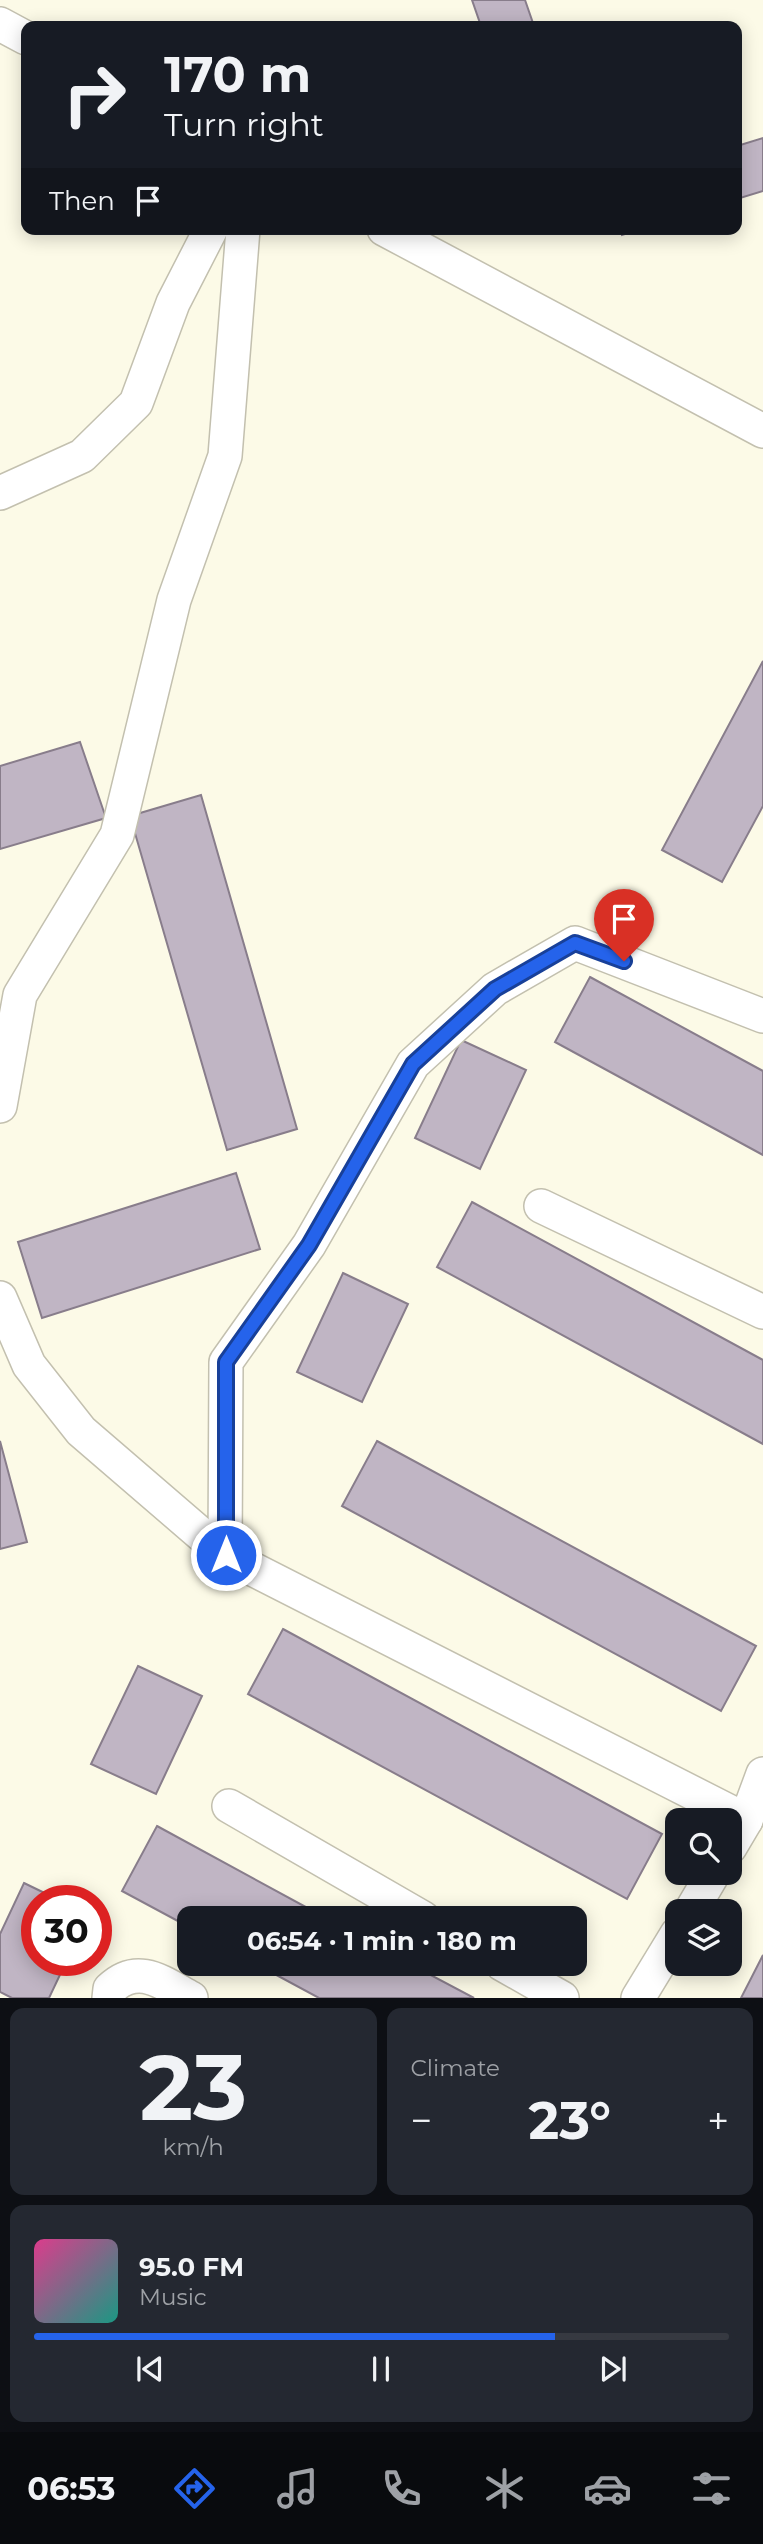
<!DOCTYPE html>
<html lang="en">
<head>
<meta charset="utf-8">
<style>
	:root { --surface:#171b24; --page:#242831; --text:#f1f3f6; --muted:#9ea1a6; --line:#363941; --accent:#2563eb }
	body { margin:0; font-family:Montserrat,sans-serif; background:var(--page); color:var(--text); height:100vh; display:flex; flex-direction:column; font-size:26px; white-space:nowrap }
	* { box-sizing:border-box; margin:0 }
	p { font-size:23px; color:var(--muted) }
	.icon { flex:none; width:38px; height:38px; fill:none; stroke:currentColor; stroke-width:2; stroke-linecap:round; stroke-linejoin:round }
	.map { position:relative; height:1998px; overflow:hidden }
	.drawer { display:flex; flex-direction:column; gap:10px; padding:10px; background:#0d0f14; flex:1 }
	.drawer>* { flex:none }
	.banner { position:absolute; left:21px; top:21px; width:721px; height:214px; border-radius:14px; box-shadow:0 4px 18px #0003; background:#171b24; color:var(--text); overflow:hidden }
	.fabs { position:absolute; left:665px; top:1808px; display:grid; gap:14px }
	.fabs a { display:grid; place-items:center; width:77px; height:77px; border-radius:14px; background:var(--surface); box-shadow:0 4px 18px #0003; font-size:35px }
	.speed { position:absolute; left:21px; top:1885px; display:flex; gap:14px; font-size:35px; font-weight:700; text-align:center }
	.speed>* { display:grid; place-content:center; width:91px; height:91px; border-radius:50%; background:var(--surface); box-shadow:0 4px 18px #0003; line-height:1 }
	.speed .limit { border:10px solid #d22; background:#fff; color:#111 }
	.pin { position:absolute; display:grid; place-items:center; width:60px; height:60px; color:#fff; margin:-72px -30px; border-radius:50% 50% 50% 0; rotate:-45deg; box-shadow:0 0 7px #0007 }
	.pin .icon { rotate:45deg }
	.me { position:absolute; width:77px; margin:-38px; rotate:0deg; stroke-linejoin:round; filter:drop-shadow(0 0 5px #0008) }
	.turn { display:flex; align-items:center; gap:24px; height:147px; padding:0 28px; font-size:32px }
	.turn .icon { width:91px; height:91px; stroke-width:2.5 }
	.turn b { display:block; font-size:49px; line-height:60px }
	.then { display:flex; align-items:center; height:66px; padding:0 28px; background:#0003; gap:14px; font-size:26px }
	.big { font-size:52px; font-weight:700; line-height:1.1 }
	.drawer .card { flex:1; display:flex; flex-direction:column; justify-content:center; gap:10px; min-width:0; padding:0 24px; border-radius:14px; background:var(--page) }
	.drawer .dial { align-items:center; gap:0 }
	.dial b { font-size:91px; line-height:1 }
	.song { display:flex; align-items:center; gap:21px }
	.cover { width:84px; height:84px; border-radius:10px; background:linear-gradient(135deg,hsl(330 70% 55%),hsl(170 70% 35%)) }
	.played { height:7px; border-radius:4px; background:linear-gradient(90deg,var(--accent) 75%,var(--line) 75%) }
	.keys { display:flex; justify-content:space-around; direction:ltr }
	.heat { display:flex; justify-content:space-between; align-items:center; font-size:38px; direction:ltr }
	.drawer .tiles { flex:1; display:grid; gap:10px; grid-template-columns:1fr 1fr }
	.card:last-child { grid-column:span 2 }
	.trip { position:absolute; left:177px; top:1906px; width:410px; height:70px; border-radius:14px; background:var(--surface); box-shadow:0 4px 18px #0003; font-weight:700; line-height:70px; text-align:center }
	.tabs { display:flex; height:112px; justify-content:space-around; align-items:center; background:#090b0e; color:var(--muted) }
	.tabs .icon { width:49px; height:49px }
	.tabs .active { color:var(--accent) }
	.tabs b { font-size:32px; color:var(--text) }
	.map>svg:first-child { display:block }
	.building { fill:#c0b5c4; stroke:#887d8b; stroke-width:2 }
	.lines { fill:none; stroke-linecap:round; stroke-linejoin:round }
	.minor-casing { stroke:#c3c0af; stroke-width:36 }
	.minor { stroke:#fff; stroke-width:33 }
	.route-casing { stroke:#184099; stroke-width:18 }
	.route { stroke:#2563eb; stroke-width:12 }
</style>
</head>
<body>
<div class="map">
<svg width="763" height="1998" viewBox="0 0 763 1998">
	<rect width="100%" height="100%" fill="#fcfae7"/>
	<g class="building">
		<path d="M 472,0 L 525,0 L 534,26 L 481,26 Z"/>
		<path d="M 763,138 L 763,191 L 737,199 L 737,146 Z"/>
		<path d="M 621,229 L 641,229 L 622,235 Z"/>
		<path d="M 763,661 L 763,806 L 722,882 L 662,850 Z"/>
		<path d="M 80,742 L 106,818 L 0,849 L 0,766 Z"/>
		<path d="M 201,795 L 297,1129 L 227,1150 L 130,816 Z"/>
		<path d="M 590,977 L 763,1071 L 763,1155 L 555,1042 Z"/>
		<path d="M 461,1040 L 526,1070 L 480,1169 L 415,1138 Z"/>
		<path d="M 236,1173 L 260,1249 L 42,1318 L 18,1242 Z"/>
		<path d="M 472,1202 L 763,1360 L 763,1444 L 437,1267 Z"/>
		<path d="M 343,1273 L 408,1304 L 362,1402 L 297,1372 Z"/>
		<path d="M 0,1441 L 27,1542 L 0,1549 Z"/>
		<path d="M 377,1441 L 756,1646 L 721,1711 L 342,1506 Z"/>
		<path d="M 283,1629 L 662,1834 L 627,1899 L 248,1694 Z"/>
		<path d="M 138,1666 L 202,1696 L 156,1794 L 91,1764 Z"/>
		<path d="M 157,1826 L 326,1918 L 189,1918 L 189,1927 L 122,1891 Z"/>
		<path d="M 24,1883 L 59,1900 L 37,1900 L 37,1960 L 67,1960 L 49,1998 L 12,1998 L 0,1992 L 0,1934 Z"/>
		<path d="M 763,1955 L 763,1998 L 741,1998 Z"/>
		<path d="M 256,1964 L 410,1964 L 474,1998 L 319,1998 Z"/>
	</g>
	<g class="lines">
		<defs>
			<g id="minor">
				<path d="M 0,24 L 26,38"/>
				<path d="M 384,229 L 763,431"/>
				<path d="M 0,493 L 82,456 L 136,403 L 173,303 L 211,229"/>
				<path d="M 0,1106 L 20,995 L 117,835 L 174,600 L 225,456 L 243,229"/>
				<path d="M 541,1206 L 763,1312"/>
				<path d="M 0,1298 L 29,1365 L 81,1431 L 225,1555 L 746,1820"/>
				<path d="M 225,1555 L 226,1362 L 309,1245 L 413,1064 L 495,989 L 575,943 L 763,1016"/>
				<path d="M 229,1806 L 423,1918"/>
				<path d="M 730,1847 L 746,1820 L 763,1774"/>
				<path d="M 691,1911 L 714,1872"/>
				<path d="M 502,1964 L 562,1998"/>
				<path d="M 109,1998 L 110,1989 C 138,1962 163,1983 191,1998"/>
				<path d="M 638,1998 L 677,1934"/>
			</g>
		</defs>
		<use href="#minor" class="minor-casing"/>
		<use href="#minor" class="minor"/>
	</g>
	<g class="lines">
		<defs>
			<path id="route" d="M 226,1555 L 226,1362 L 309,1245 L 413,1064 L 495,989 L 575,943 L 624,961"/>
		</defs>
		<use href="#route" class="route-casing"/>
		<use href="#route" class="route"/>
	</g>
</svg>
<div class="fabs">
<a><svg class="icon" aria-label="search" viewBox="0 0 24 24"><circle cx="10" cy="10" r="6"/><path d="M15 15l6 6"/></svg></a>
<a><svg class="icon" aria-label="layers" viewBox="0 0 24 24"><path d="M12 4l9 5-9 5-9-5zM3 14l9 5 9-5"/></svg></a>
</div>
<div class="speed"><div class="limit">30</div></div>
<div class="pin" style="left:624px;top:961px;background:#d93025"><svg class="icon" aria-label="arrive" viewBox="0 0 24 24"><path d="M6 21V4h12l-3 4 3 4H6"/></svg></div>
<svg class="me" style="left:226px;top:1555px" viewBox="-20 -20 40 40"><circle r="17" fill="#2563eb" stroke="#fff" stroke-width="3"/><path d="M0-11L8 9 0 5-8 9z" fill="#fff"/></svg>
<div class="trip">06:54 · 1 min · 180 m</div>
<div class="banner">
<div class="turn"><svg class="icon" aria-label="right" viewBox="0 0 24 24"><path d="M7 20v-9h11M14 6l5 5-5 5"/></svg><div><b>170 m</b>Turn right</div></div>
<div class="then">Then<svg class="icon" aria-label="arrive" viewBox="0 0 24 24"><path d="M6 21V4h12l-3 4 3 4H6"/></svg></div>
</div>
</div>
<section class="drawer">
<div class="tiles">
<div class="card dial"><b>23</b><p>km/h</p></div>
<div class="card"><p>Climate</p>
<div class="heat"><a>−</a><b class="big">23°</b><a>+</a></div>
</div>
<div class="card">
<div class="song"><i class="cover"></i><div><b>95.0 FM</b><p>Music</p></div></div>
<div class="played"></div>
<div class="keys"><svg class="icon" aria-label="previous" viewBox="0 0 24 24"><path d="M18 5L8 12l10 7zM5 5v14"/></svg><svg class="icon" aria-label="pause" viewBox="0 0 24 24"><path d="M8 5v14M16 5v14"/></svg><svg class="icon" aria-label="next" viewBox="0 0 24 24"><path d="M6 5l10 7-10 7zM19 5v14"/></svg></div>
</div>
</div>
</section>
<nav class="tabs">
<b>06:53</b>
<svg class="icon active" aria-label="directions" viewBox="0 0 24 24"><path d="M12 3l9 9-9 9-9-9zM9 14v-3h6M13 9l2 2-2 2"/></svg>
<svg class="icon" aria-label="music" viewBox="0 0 24 24"><path d="M9 18V5l10-2v13"/><circle cx="6" cy="18" r="3"/><circle cx="16" cy="16" r="3"/></svg>
<svg class="icon" aria-label="phone" viewBox="0 0 24 24"><path d="M5 4h4l2 5-3 2q2 4 5 5l2-3 5 2v4C11 20 4 13 5 4z"/></svg>
<svg class="icon" aria-label="climate" viewBox="0 0 24 24"><path d="M12 3v18M4 7l16 10M4 17L20 7"/></svg>
<svg class="icon" aria-label="car" viewBox="0 0 24 24"><path d="M5 17H2v-5l4-1 3-4h7l3 4 3 1v5h-3M9 17h6M6 11h13"/><circle cx="7" cy="17" r="2"/><circle cx="17" cy="17" r="2"/></svg>
<svg class="icon" aria-label="filters" viewBox="0 0 24 24"><path d="M4 7h16M4 17h16"/><circle cx="9" cy="7" r="2"/><circle cx="15" cy="17" r="2"/></svg>
</nav>
</body>
</html>
